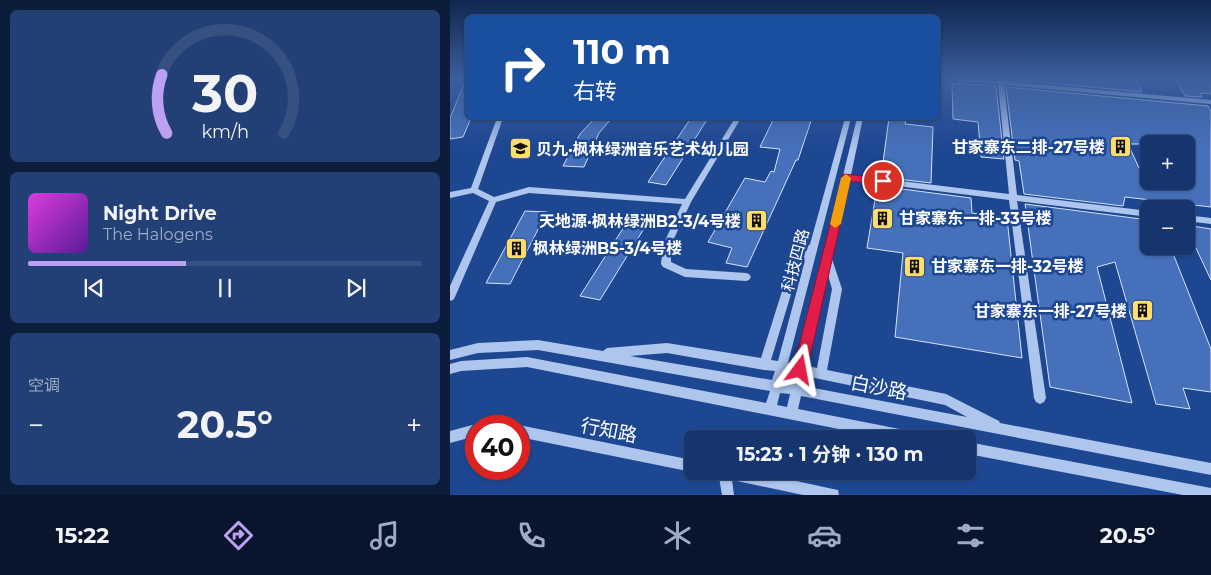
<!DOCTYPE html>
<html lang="zh">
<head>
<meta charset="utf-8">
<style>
	:root { --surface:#16356e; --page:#234076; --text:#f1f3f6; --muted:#9eabc2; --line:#355081; --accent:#bca0f2 }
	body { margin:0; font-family:Montserrat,"Noto Sans SC",sans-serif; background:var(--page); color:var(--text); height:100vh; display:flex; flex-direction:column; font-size:19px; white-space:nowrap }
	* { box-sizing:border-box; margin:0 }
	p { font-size:16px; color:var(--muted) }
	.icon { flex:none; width:28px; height:28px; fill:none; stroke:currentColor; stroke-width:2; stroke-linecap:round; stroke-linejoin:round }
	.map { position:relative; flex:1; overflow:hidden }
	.side { display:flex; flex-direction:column; gap:10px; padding:10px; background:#0c1d3c; width:450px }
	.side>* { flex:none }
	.banner { position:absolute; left:15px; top:15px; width:475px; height:105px; border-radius:8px; box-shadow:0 1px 4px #0004,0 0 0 1px var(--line); background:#1a4fa0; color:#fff; overflow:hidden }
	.fabs { position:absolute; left:690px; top:135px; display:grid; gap:10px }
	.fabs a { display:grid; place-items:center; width:55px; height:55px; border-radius:8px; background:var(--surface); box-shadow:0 1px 4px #0004,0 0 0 1px var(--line); font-size:25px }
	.speed { position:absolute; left:15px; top:415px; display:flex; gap:10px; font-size:25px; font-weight:700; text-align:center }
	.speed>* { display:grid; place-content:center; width:65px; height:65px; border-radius:50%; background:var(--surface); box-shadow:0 1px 4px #0004,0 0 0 1px var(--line); line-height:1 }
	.speed .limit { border:8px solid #d22; background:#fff; color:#111 }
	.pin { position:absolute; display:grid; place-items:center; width:42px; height:42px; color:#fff; margin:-21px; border:2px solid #fff; border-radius:50%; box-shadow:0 1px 5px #0007 }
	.me { position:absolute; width:55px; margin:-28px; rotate:13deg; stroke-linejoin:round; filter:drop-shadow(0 0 4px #0008) }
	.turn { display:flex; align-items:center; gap:18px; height:105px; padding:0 25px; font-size:22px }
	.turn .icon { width:65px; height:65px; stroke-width:2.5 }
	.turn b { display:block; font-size:35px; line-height:42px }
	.big { font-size:38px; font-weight:700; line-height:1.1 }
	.side .tile { flex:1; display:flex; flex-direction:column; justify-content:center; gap:8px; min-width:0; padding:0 18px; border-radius:8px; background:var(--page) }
	.side .dial { align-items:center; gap:0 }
	.dial svg { height:130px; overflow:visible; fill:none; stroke:var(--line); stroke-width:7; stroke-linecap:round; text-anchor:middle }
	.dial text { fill:var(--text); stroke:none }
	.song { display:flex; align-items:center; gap:15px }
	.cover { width:60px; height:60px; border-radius:8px; background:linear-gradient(135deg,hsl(300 70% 55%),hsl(270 70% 35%)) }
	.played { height:5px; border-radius:2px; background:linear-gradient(90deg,var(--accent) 40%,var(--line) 40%) }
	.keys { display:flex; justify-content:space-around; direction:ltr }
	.heat { display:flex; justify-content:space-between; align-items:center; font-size:28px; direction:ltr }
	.trip { position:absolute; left:234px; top:430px; width:292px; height:50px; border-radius:8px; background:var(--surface); box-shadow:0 1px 4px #0004,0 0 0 1px var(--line); font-weight:700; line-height:50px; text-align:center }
	.menu { display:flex; height:80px; justify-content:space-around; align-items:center; background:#09152c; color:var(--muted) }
	.menu .icon { width:35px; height:35px }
	.menu .active { color:var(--accent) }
	.menu b { font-size:22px; color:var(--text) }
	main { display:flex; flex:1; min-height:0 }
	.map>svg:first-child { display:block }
	.building { fill:#4670b9; stroke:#d4e3fa; fill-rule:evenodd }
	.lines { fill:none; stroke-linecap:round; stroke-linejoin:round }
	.minor { fill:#aec6ee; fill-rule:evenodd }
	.route { fill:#e11d48; stroke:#92132f }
	.slow { fill:#f59e0b }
	.labels { text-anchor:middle; stroke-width:5; stroke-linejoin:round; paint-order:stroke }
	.poi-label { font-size:16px; font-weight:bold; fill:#fff; stroke:#1e4792; text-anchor:start }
	.street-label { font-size:16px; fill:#fff; stroke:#1e4792 }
	.near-street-label { font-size:19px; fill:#fff; stroke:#1e4792 }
</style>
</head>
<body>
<main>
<section class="side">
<div class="tile dial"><svg viewBox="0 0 100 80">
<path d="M14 69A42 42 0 1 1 86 69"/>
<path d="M14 69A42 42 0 0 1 11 33" stroke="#bca0f2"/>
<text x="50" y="56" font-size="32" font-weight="700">30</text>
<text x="50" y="72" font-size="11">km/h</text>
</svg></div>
<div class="tile">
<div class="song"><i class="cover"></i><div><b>Night Drive</b><p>The Halogens</p></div></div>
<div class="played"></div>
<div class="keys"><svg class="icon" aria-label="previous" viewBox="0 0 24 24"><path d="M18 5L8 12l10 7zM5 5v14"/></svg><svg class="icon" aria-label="pause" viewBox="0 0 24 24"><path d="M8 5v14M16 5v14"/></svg><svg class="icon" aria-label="next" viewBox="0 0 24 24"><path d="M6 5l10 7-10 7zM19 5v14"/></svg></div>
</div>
<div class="tile"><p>空调</p>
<div class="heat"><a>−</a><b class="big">20.5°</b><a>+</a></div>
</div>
</section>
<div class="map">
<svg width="761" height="495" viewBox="0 0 761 495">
	<rect width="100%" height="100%" fill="#1e4792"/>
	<g class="building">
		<path d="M 16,79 L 18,79 L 18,118 L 21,118 L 13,137 L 0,139 L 0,118 Z"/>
		<path d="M 555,79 L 686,79 L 692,92 Z"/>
		<path d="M 725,79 L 761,79 L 761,94 L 750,93 L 752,97 L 735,96 Z"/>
		<path d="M 502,83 L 546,86 L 554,159 L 531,157 L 528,122 L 503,119 Z"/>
		<path d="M 556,87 L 758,106 L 761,111 L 761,207 L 675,197 L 673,206 L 574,194 L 569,161 L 565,160 ZM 678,144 L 736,144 L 736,181 L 695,181 Z"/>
		<path d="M 145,118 L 162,118 L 149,133 L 134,167 L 113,166 L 130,134 Z"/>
		<path d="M 241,118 L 258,118 L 216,185 L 198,182 Z"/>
		<path d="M 324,118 L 362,118 L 348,160 L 346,160 L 297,267 L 276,263 L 282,248 L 258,242 L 295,178 L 315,182 L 321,171 L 324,172 L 330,149 L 310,147 Z"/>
		<path d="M 439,118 L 456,118 L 455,124 L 483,127 L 481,183 L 431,177 Z"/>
		<path d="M 429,186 L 521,198 L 522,213 L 557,218 L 572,358 L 445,337 L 453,253 L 417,248 L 427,187 Z"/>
		<path d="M 575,204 L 699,220 L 699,246 L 720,246 L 761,349 L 761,392 L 733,388 L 740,409 L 706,404 L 665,262 L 647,267 L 682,403 L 600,387 Z"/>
		<path d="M 75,211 L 97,212 L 60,284 L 36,283 Z"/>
		<path d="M 179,219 L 198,222 L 150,300 L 130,296 Z"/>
		<path d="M 736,225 L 761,229 L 761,280 L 736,227 Z"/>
	</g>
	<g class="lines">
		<g class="minor">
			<path d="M 504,79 L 547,81 L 547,79 L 553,79 L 553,81 L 761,100 L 761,104 L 554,85 L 567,195 L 699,211 L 699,217 L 567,201 L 596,398 L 594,402 L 590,404 L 586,402 L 584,398 L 559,200 L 399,180 L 382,259 L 392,289 L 377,370 L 496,394 L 549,421 L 550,423 L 761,463 L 761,475 L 351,396 L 348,409 L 470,433 L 474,435 L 476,439 L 439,439 L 77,367 L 11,371 L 0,374 L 0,364 L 11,361 L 77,357 L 316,403 L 320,391 L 88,350 L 28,353 L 0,360 L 0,350 L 28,343 L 88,340 L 153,351 L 157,348 L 217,343 L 311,358 L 340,266 L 360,244 L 395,118 L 401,118 L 338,363 L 347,364 L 407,118 L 413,118 L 401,175 L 559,194 L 548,84 L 507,81 ZM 355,260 L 328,361 L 321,360 L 349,268 ZM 378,275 L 382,289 L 367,368 L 357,366 ZM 217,353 L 314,370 L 325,371 L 322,380 L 180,356 ZM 335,373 L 345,374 L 343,384 L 333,382 ZM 355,376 L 495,405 L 517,417 L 353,386 ZM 330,393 L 340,394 L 337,407 L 327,405 Z"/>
			<path d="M 47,118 L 53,118 L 28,189 L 44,197 L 79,187 L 235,199 L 285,118 L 291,118 L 241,202 L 221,245 L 221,262 L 236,269 L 296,273 L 299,274 L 301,277 L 299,280 L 296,281 L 235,277 L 213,267 L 211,264 L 213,245 L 232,204 L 79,193 L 46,202 L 5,297 L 3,300 L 0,301 L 0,286 L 39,201 L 23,193 L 0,198 L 0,192 L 21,188 Z"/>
			<path d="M 736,215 L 761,218 L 761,224 L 736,221 Z"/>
			<path d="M 38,420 L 48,422 L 50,426 L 32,426 L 34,422 Z"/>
			<path d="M 26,424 L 30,426 L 26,426 L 26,436 L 0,443 L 0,431 Z"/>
			<path d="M 69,425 L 242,460 L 242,471 L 244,471 L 242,472 L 69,437 L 69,426 L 66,426 Z"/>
			<path d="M 518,442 L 761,488 L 761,495 L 733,495 L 518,454 Z"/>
			<path d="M 264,471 L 301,471 L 383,489 L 388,490 L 389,495 L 353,495 L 282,480 L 284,495 L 272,495 L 269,477 L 266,475 Z"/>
		</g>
	</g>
	<linearGradient id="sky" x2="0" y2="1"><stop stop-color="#102750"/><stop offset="0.53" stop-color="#3b5e9d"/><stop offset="1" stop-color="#3b5e9d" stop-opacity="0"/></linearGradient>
	<rect width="761" height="148" fill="url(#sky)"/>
	<path class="route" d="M 393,174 L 433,178 L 438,181 L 433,185 L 400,181 L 357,370 L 355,375 L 350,377 L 345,375 L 343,370 Z"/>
	<path class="slow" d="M 396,174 L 401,178 L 391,224 L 385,228 L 380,224 L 391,178 Z"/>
	<defs>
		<symbol id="building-square" viewBox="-11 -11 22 22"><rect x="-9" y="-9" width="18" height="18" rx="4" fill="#fdde6d" stroke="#1e4792"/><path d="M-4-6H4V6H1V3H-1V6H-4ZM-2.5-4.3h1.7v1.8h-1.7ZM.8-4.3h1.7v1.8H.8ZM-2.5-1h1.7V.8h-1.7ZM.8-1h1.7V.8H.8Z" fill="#111"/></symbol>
		<symbol id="school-square" viewBox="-11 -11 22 22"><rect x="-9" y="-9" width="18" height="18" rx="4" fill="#fdde6d" stroke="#1e4792"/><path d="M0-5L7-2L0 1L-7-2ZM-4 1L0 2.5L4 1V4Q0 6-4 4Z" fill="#111"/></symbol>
	</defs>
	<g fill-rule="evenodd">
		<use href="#building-square" x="658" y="134" width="25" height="25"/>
		<use href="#school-square" x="58" y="136" width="25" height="25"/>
		<use href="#building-square" x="420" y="206" width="25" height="25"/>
		<use href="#building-square" x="294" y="208" width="25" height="25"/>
		<use href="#building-square" x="54" y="236" width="25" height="25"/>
		<use href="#building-square" x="452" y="254" width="25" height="25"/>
		<use href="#building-square" x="680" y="298" width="25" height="25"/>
	</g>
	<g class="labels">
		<g class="poi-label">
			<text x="655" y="153" text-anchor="end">甘家寨东二排-27号楼</text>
			<text x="86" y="155">贝九·枫林绿洲音乐艺术幼儿园</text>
			<text x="449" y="224">甘家寨东一排-33号楼</text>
			<text x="291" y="227" text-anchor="end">天地源·枫林绿洲B2-3/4号楼</text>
			<text x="83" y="254">枫林绿洲B5-3/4号楼</text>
			<text x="481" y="272">甘家寨东一排-32号楼</text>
			<text x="677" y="317" text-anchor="end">甘家寨东一排-27号楼</text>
		</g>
		<g class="street-label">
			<text transform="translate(345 260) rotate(-75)" y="6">科技四路</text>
		</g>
		<g class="near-street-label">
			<text transform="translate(429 387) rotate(11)" y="7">白沙路</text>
			<text transform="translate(159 430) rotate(11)" y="7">行知路</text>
		</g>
	</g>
</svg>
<div class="fabs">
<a>+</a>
<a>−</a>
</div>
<div class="speed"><div class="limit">40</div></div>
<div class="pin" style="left:433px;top:181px;background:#d93025"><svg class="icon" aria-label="arrive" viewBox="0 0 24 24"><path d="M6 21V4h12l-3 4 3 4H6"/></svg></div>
<svg class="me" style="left:350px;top:370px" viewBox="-20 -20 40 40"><path d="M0-17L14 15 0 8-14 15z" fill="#e11d48" stroke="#fff" stroke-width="4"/></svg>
<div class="trip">15:23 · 1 分钟 · 130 m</div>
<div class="banner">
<div class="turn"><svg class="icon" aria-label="right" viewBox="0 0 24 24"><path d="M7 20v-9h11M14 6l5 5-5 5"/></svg><div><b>110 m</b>右转</div></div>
</div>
</div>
</main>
<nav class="menu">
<b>15:22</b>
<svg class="icon active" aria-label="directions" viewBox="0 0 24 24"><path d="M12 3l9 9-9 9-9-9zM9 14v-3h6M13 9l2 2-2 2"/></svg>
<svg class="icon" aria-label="music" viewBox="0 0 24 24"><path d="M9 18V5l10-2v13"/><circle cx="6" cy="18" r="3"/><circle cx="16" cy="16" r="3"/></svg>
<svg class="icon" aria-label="phone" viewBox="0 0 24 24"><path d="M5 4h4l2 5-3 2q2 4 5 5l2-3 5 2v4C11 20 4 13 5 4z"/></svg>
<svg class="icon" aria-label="climate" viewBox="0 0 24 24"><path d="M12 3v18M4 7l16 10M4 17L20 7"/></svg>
<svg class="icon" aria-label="car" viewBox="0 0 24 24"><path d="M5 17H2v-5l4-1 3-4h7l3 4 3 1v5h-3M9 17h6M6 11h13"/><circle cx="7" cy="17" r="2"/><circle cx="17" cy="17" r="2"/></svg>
<svg class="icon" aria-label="filters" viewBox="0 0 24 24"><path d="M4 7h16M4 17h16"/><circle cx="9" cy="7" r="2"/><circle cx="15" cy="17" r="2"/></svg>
<b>20.5°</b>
</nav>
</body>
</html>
